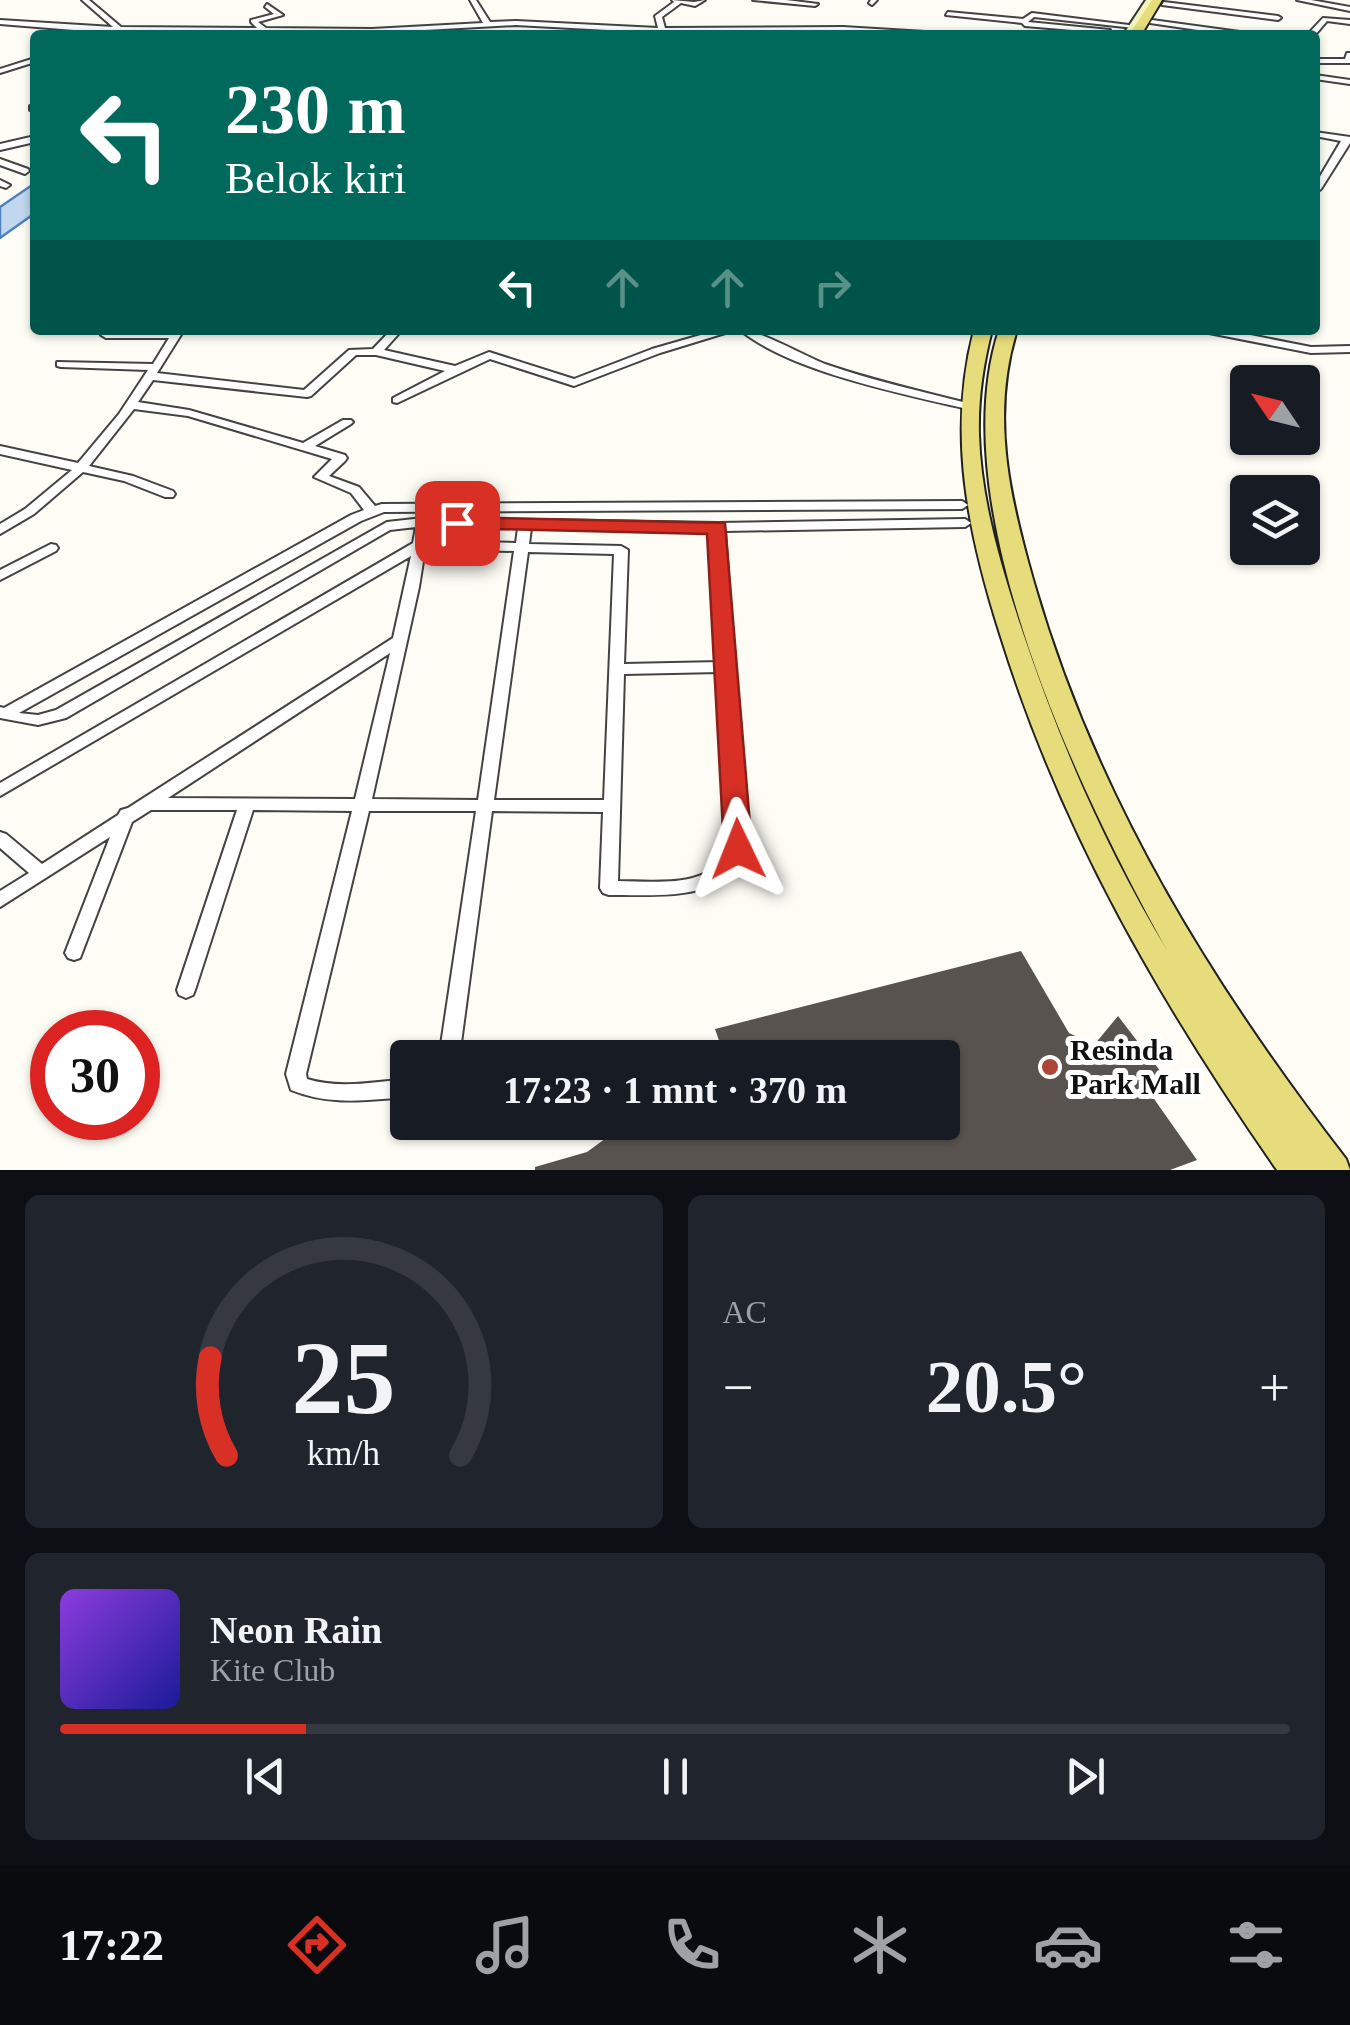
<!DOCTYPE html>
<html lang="id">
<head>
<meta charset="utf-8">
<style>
	:root { --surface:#171b24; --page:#20242c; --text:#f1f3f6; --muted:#9ea1a6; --line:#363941; --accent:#d93025 }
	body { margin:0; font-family:Georgia,serif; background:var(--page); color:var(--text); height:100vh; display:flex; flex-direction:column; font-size:38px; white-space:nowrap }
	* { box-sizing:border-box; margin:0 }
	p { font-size:32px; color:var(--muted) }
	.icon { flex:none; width:55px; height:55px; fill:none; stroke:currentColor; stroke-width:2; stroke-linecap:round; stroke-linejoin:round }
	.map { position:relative; height:1170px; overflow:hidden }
	.panel { display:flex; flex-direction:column; gap:25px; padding:25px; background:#0d0f14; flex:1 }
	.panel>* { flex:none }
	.guide { position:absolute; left:30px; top:30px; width:1290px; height:305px; border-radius:10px; box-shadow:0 2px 8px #0004; background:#00695c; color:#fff; overflow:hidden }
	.needle { width:65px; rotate:305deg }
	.buttons { position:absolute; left:1230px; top:365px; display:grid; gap:20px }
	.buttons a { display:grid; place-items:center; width:90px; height:90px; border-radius:10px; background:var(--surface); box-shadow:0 2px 8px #0004; font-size:50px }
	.speed { position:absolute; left:30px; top:1010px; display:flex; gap:20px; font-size:50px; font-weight:700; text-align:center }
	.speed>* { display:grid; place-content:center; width:130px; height:130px; border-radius:50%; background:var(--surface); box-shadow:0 2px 8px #0004; line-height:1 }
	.speed .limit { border:15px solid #d22; background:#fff; color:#111 }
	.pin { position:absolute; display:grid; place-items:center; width:85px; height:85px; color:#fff; margin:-42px; border-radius:20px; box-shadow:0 5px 15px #0006 }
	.me { position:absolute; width:110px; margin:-55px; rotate:358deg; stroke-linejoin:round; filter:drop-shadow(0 0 8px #0008) }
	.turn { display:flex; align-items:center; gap:35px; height:210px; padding:0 30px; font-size:45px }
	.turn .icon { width:130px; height:130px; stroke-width:2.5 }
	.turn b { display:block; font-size:70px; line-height:85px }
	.lanes { display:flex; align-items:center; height:95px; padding:0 30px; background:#0003; justify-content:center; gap:50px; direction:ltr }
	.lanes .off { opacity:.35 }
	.big { font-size:75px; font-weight:800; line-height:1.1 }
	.panel .tile { flex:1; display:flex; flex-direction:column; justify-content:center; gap:15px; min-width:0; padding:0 35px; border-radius:15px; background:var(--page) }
	.panel .dial { align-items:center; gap:0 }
	.dial svg { height:260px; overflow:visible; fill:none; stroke:var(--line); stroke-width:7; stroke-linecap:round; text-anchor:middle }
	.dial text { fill:var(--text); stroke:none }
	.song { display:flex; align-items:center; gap:30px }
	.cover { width:120px; height:120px; border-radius:15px; background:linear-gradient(135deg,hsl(270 70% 55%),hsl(240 70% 35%)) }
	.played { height:10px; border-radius:5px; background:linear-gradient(90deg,var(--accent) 20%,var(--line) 20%) }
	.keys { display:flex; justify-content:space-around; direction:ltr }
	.heat { display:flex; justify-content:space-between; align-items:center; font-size:55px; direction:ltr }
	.panel .tiles { flex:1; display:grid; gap:25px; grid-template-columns:1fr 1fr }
	.tile:last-child { grid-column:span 2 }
	.trip { position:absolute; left:390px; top:1040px; width:570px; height:100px; border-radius:10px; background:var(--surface); box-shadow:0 2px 8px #0004; font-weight:800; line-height:100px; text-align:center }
	.tabs { display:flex; height:160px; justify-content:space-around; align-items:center; background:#090b0e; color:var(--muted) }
	.tabs .icon { width:70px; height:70px }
	.tabs .current { color:var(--accent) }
	.tabs b { font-size:45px; color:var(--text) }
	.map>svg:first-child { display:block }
	.water { fill:#c0d7ef; stroke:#5082bd; stroke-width:2.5 }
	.building { fill:#58534e }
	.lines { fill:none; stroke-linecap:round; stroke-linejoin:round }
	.street-casing { stroke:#434343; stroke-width:4 }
	.secondary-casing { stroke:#323232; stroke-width:4 }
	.primary-casing { stroke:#212121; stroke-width:4 }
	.street { fill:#fff; fill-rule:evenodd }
	.secondary { fill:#f3f5b8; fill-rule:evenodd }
	.primary { fill:#e7dc7b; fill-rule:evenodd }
	.route { fill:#d93025; stroke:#8d1f18; stroke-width:2.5 }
	.poi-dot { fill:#af4439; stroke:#fff; stroke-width:4 }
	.labels { text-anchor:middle; stroke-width:10; stroke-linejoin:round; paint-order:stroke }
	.near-poi-label { font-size:30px; font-weight:bold; fill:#101010; stroke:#fff; text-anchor:start }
</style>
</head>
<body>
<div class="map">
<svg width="1350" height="1170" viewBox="0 0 1350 1170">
	<rect width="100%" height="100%" fill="#fefdf5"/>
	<path class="water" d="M 35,183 L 35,213 L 0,238 L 0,207 Z"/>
	<path class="building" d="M 1021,951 L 1069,1033 L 1094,1045 L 1118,1016 L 1164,1076 L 1152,1096 L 1197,1160 L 1170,1170 L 535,1170 L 535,1167 L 587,1152 L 628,1122 L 942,1122 L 942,1058 L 725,1058 L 715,1029 Z"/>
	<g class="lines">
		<defs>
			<g id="street">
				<path d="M 82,0 L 89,0 L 121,27 L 257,28 L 251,22 L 251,20 L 274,14 L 265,7 L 267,4 L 283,15 L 258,22 L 266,28 L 372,29 L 483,23 L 470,0 L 476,0 L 490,22 L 516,21 L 658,28 L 655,16 L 674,2 L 672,0 L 694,2 L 705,0 L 695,6 L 681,3 L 662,17 L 665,28 L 843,27 L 942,33 L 946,35 L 843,31 L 663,33 L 516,25 L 372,33 L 86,31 L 0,24 L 0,20 L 113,27 Z"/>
				<path d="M 753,0 L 786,0 L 818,4 L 815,6 Z"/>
				<path d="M 871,0 L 877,0 L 872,5 L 869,3 Z"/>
				<path d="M 1297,0 L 1311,0 L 1350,7 L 1350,11 Z"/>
				<path d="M 1164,2 L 1278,16 L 1281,18 L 1278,20 L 1162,5 Z"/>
				<path d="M 948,12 L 1023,19 L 1032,13 L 1137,26 L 1134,28 L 1034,17 L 1028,22 L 1110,30 L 1108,33 L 1025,26 L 1022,23 L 946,15 Z"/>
				<path d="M 1323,18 L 1350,20 L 1350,24 L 1327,21 L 1315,35 L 1307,35 Z"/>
				<path d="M 1152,20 L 1247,33 L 1251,35 L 1232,35 L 1150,23 Z"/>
				<path d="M 1347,53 L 1350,53 L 1350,63 L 1315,63 L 1315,59 L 1345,59 Z"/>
				<path d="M 35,58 L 35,62 L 0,73 L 0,69 Z"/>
				<path d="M 1315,75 L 1350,80 L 1350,84 L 1315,79 Z"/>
				<path d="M 35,105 L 35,110 L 30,110 L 30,106 Z"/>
				<path d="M 1315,132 L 1350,137 L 1350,143 L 1321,189 L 1317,192 L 1315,191 L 1315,185 L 1341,141 L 1315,136 Z"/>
				<path d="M 35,136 L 35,142 L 0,150 L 0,144 Z"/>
				<path d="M 0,159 L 28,169 L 29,171 L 25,174 L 0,165 Z"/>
				<path d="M 0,180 L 10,185 L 6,188 L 0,186 Z"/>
				<path d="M 174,330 L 184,330 L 157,373 L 304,390 L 349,350 L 373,349 L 391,330 L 402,330 L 384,350 L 455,366 L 489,352 L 574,379 L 652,349 L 718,330 L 735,330 L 660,353 L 574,386 L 490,359 L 397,403 L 393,402 L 393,398 L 445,371 L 376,355 L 356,355 L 311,396 L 307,397 L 153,380 L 138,402 L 189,410 L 303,443 L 343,420 L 351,420 L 353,422 L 351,424 L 315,446 L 345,455 L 347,458 L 345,461 L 329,476 L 359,487 L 375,506 L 382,504 L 962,501 L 968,505 L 962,509 L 384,512 L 361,521 L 19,713 L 38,715 L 56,710 L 387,522 L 423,518 L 718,523 L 965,519 L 971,523 L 965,527 L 725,531 L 747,839 C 745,847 743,855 739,862 C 714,903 650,894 609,895 L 603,893 L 600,888 L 603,812 L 492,811 L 459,1058 L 439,1058 L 476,811 L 369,811 L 306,1074 L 307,1079 C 339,1089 374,1082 408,1079 L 408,1097 C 367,1100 330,1106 291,1090 L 286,1074 L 352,811 L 253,810 L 195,990 L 193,995 L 186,998 L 179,995 L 177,990 L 237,810 L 151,810 L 132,822 L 80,958 L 74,960 L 68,958 L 65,953 L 110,837 L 0,907 L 0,891 L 29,873 L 0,848 L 0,832 L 6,834 L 42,864 L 118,815 L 121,810 L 128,808 L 393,638 L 411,556 L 0,796 L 0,783 L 413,543 L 416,527 L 390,530 L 66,718 L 38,725 L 0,718 L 0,707 L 4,708 L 351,515 L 364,510 L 351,493 L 314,477 L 332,459 L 188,416 L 134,409 L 89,466 L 133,476 L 173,491 L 175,494 L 173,497 L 165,497 L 124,481 L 83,472 L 34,514 L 0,534 L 0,524 L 25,509 L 72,470 L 0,454 L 0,446 L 78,463 L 119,414 L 148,370 L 61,367 L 57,366 L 57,362 L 153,364 L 169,338 L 106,338 L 101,335 L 106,332 L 173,332 ZM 429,526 L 518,528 L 516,543 L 426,541 ZM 531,528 L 712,531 L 720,662 L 624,664 L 628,550 L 621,546 L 529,544 ZM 425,549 L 514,551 L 478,800 L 372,799 L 419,587 ZM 528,552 L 614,554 L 604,800 L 494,800 ZM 390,653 L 355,799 L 168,798 ZM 720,672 L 731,839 C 729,844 728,850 725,855 C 707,889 650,881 618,881 L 624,674 Z"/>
				<path d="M 740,330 C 760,330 802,355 825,364 C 871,380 919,391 967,403 L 969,405 L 963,408 C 899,393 790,371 740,330 Z"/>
				<path d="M 1204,330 L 1225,330 L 1311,347 L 1350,346 L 1350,352 L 1311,353 L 1209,333 Z"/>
				<path d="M 51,544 L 56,545 L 58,548 L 56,551 L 0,580 L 0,570 Z"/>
			</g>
			<path id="secondary" d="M 1146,0 L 1156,0 L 1133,35 L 1123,35 Z"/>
			<g id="primary">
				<path d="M 1152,0 L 1162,0 L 1141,35 L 1129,35 Z"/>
				<path d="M 974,330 L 992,330 C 983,365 978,399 979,435 C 981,501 1001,566 1021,627 C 1059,741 1106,849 1168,952 C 1081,796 941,507 999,330 L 1017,330 C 990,416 1010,499 1034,583 C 1096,798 1210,983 1346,1159 L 1350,1170 L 1277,1170 C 1159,1000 1062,833 1000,634 C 968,533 947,434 974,330 Z"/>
			</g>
		</defs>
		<use href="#street" class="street-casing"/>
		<use href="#secondary" class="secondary-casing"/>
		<use href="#primary" class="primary-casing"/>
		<use href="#street" class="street"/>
		<use href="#secondary" class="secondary"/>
		<use href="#primary" class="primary"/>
	</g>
	<path class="route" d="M 457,517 L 725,523 L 752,849 L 748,856 L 738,859 L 728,856 L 724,849 L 707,534 L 449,528 L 446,523 Z"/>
	<circle class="poi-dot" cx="1050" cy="1067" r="10"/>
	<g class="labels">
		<g class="near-poi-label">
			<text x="1070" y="1060">Resinda<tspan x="1070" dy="34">Park Mall</tspan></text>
		</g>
	</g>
</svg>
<div class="buttons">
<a><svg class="needle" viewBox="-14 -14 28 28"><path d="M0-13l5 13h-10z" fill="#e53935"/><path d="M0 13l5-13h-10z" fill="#9ea1a6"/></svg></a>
<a><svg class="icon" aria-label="layers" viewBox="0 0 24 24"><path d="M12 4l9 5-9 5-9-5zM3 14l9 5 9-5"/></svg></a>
</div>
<div class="speed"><div class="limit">30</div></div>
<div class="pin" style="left:457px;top:523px;background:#d93025"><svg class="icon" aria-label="arrive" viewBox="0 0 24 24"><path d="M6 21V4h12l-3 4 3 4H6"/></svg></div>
<svg class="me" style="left:738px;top:849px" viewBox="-20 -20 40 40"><path d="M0-17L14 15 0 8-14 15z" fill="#d93025" stroke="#fff" stroke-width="4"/></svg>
<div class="trip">17:23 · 1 mnt · 370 m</div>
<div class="guide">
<div class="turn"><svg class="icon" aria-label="left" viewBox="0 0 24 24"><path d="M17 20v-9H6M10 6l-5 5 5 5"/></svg><div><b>230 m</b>Belok kiri</div></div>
<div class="lanes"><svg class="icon" aria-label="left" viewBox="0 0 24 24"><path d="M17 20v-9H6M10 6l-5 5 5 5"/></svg><svg class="icon off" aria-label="ahead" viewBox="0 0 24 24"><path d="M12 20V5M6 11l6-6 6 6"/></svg><svg class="icon off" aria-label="ahead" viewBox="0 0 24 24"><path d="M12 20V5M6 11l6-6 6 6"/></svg><svg class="icon off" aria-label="right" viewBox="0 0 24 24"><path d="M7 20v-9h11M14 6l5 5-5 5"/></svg></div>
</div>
</div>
<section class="panel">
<div class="tiles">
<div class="tile dial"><svg viewBox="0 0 100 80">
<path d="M14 69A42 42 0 1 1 86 69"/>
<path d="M14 69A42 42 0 0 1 9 39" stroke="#d93025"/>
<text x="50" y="56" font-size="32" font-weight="700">25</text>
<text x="50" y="72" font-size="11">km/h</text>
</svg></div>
<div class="tile"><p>AC</p>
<div class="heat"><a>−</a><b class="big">20.5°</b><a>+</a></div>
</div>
<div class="tile">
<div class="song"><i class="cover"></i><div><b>Neon Rain</b><p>Kite Club</p></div></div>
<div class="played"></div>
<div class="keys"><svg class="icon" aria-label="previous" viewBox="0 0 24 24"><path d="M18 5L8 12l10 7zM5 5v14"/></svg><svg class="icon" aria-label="pause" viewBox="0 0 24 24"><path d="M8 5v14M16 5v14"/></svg><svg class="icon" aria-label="next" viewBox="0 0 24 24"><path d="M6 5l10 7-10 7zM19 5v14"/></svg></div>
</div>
</div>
</section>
<nav class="tabs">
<b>17:22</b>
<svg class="icon current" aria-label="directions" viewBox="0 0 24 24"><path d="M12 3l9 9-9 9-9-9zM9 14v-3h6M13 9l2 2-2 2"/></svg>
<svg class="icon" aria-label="music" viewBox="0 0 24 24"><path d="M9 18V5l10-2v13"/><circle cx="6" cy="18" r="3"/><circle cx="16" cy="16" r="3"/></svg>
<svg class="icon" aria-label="phone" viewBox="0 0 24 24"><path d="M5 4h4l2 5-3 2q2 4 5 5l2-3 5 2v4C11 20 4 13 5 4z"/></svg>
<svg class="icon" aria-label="climate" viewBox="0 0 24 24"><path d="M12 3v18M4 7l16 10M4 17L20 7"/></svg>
<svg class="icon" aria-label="car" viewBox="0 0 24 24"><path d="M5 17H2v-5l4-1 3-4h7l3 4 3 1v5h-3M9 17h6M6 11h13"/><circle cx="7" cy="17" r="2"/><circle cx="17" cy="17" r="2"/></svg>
<svg class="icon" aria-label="filters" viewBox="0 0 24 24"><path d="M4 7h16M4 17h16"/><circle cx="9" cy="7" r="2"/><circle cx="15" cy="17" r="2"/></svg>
</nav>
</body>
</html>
